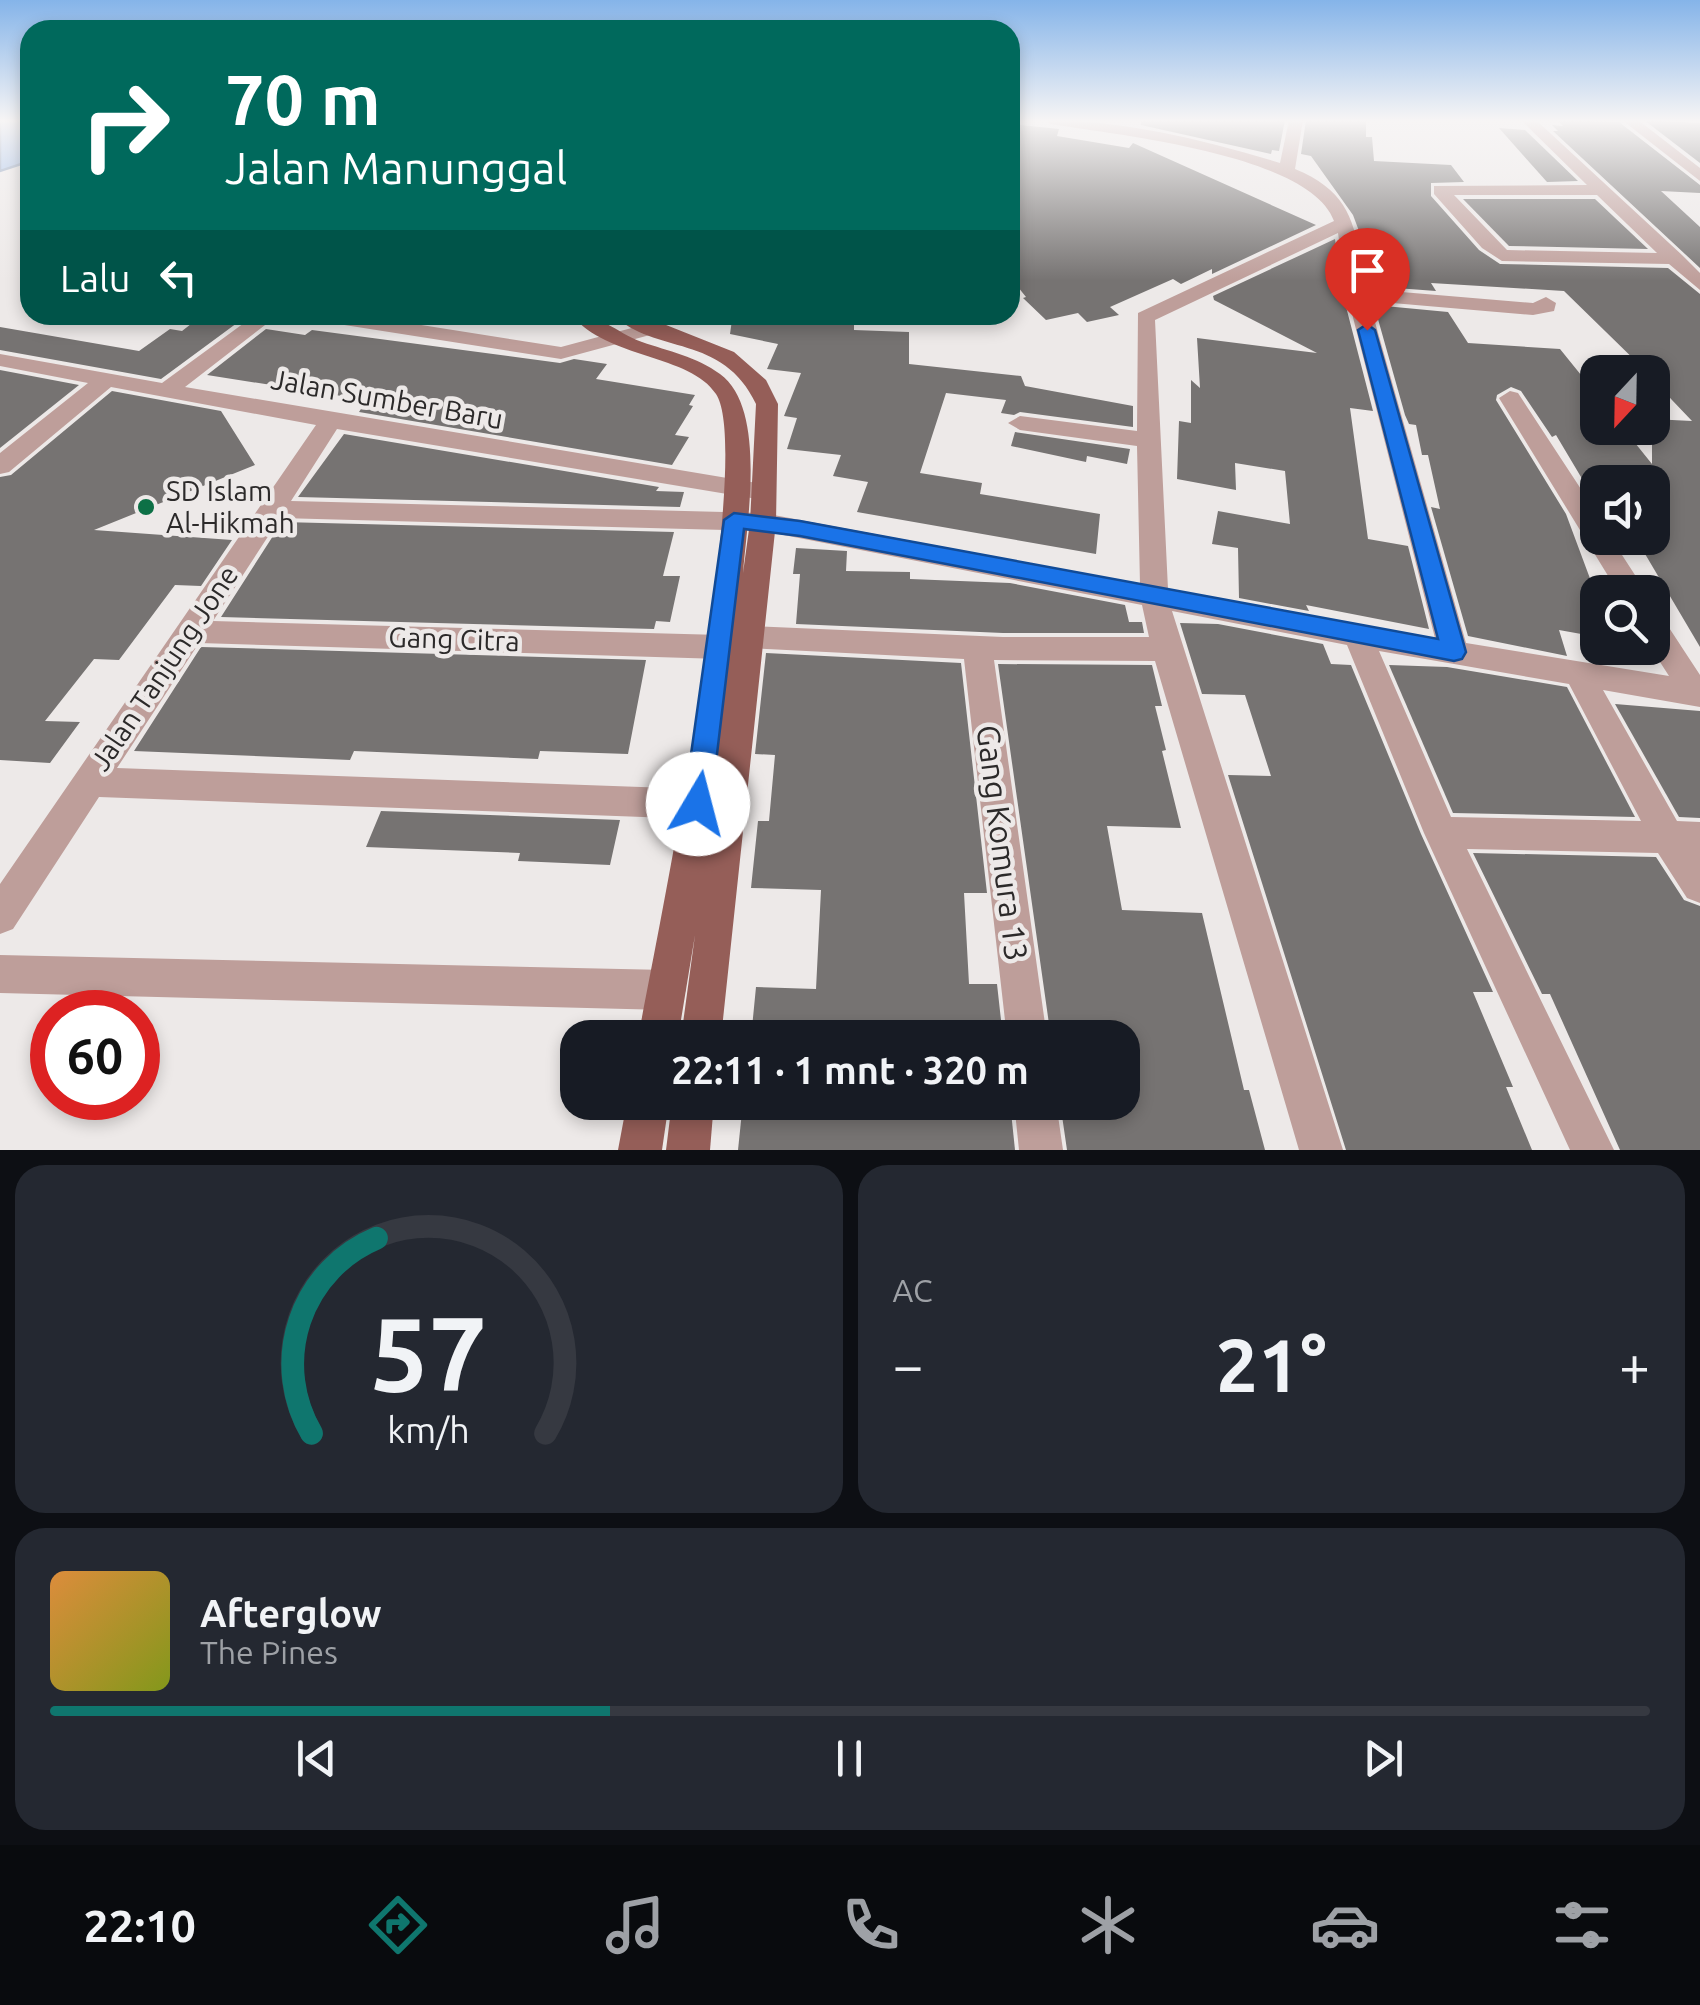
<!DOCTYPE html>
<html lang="id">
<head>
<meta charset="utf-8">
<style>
	:root { --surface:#171b24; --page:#242831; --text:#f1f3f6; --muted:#9ea1a6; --line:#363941; --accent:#0f766e }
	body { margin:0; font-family:Ubuntu,sans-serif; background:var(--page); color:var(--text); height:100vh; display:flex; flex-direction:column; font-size:38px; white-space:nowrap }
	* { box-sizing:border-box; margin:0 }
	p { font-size:32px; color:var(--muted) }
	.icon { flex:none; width:55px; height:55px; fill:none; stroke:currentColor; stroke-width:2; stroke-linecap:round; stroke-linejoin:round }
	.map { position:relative; height:1150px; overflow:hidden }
	.panel { display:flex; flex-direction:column; gap:15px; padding:15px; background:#0d0f14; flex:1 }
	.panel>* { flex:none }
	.top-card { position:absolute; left:20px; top:20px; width:1000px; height:305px; border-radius:30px; box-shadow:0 5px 15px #0003; background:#00695c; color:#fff; overflow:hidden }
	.needle { width:65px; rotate:202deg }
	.tools { position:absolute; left:1580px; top:355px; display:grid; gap:20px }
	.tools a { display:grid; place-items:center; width:90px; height:90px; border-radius:20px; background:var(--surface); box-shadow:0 5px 15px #0003; font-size:50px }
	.speed { position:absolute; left:30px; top:990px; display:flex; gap:20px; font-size:50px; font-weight:700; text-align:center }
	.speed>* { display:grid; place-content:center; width:130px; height:130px; border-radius:50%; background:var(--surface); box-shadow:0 5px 15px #0003; line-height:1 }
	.speed .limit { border:15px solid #d22; background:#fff; color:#111 }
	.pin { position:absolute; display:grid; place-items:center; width:85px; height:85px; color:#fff; margin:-102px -42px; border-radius:50% 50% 50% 0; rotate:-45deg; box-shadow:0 0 10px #0007 }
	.pin .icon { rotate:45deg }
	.me { position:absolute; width:110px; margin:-55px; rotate:8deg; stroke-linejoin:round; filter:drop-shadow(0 0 8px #0008) }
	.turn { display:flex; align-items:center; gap:35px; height:210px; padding:0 40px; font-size:45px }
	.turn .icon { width:130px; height:130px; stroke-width:2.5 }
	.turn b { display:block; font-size:70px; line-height:85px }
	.then { display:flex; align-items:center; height:95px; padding:0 40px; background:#0003; gap:20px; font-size:38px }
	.big { font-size:75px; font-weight:700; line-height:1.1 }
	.panel .widget { flex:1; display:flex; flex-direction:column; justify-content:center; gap:15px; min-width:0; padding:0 35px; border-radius:30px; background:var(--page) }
	.panel .dial { align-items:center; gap:0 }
	.dial svg { height:260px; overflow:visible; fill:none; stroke:var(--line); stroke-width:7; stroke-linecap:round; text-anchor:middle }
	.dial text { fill:var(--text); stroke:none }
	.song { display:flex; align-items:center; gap:30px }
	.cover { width:120px; height:120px; border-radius:15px; background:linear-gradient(135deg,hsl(30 70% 55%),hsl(70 70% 35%)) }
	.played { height:10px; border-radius:5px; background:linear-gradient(90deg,var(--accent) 35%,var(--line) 35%) }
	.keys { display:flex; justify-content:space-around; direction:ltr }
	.heat { display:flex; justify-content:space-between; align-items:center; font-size:55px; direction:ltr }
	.panel .tiles { flex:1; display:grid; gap:15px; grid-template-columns:1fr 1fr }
	.widget:last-child { grid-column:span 2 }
	.trip { position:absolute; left:560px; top:1020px; width:580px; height:100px; border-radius:30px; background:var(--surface); box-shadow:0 5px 15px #0003; font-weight:700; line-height:100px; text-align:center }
	.dock { display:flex; height:160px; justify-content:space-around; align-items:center; background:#090b0e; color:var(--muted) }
	.dock .icon { width:70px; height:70px }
	.dock .selected { color:var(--accent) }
	.dock b { font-size:45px; color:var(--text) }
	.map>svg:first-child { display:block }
	.water { fill:#90b5ea; stroke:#728bb0; stroke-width:2.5 }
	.building { fill:#767372 }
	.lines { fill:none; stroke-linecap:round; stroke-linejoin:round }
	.minor { fill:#be9e9a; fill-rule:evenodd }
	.primary { fill:#955e58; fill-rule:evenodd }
	.route { fill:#1a73e8; stroke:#114b97; stroke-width:2.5 }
	.poi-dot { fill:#0d7046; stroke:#ede9e8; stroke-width:4 }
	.labels { text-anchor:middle; stroke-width:9; stroke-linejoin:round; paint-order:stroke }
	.street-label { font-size:28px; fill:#2c2a2a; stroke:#ede9e8 }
	.poi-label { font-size:28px; fill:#2c2a2a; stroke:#ede9e8; text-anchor:start }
	.near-street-label { font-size:32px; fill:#2c2a2a; stroke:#ede9e8 }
</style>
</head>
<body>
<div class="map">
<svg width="1700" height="1150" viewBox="0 0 1700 1150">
	<rect width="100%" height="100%" fill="#ede9e8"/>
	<path class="water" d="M 0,120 L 30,120 L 30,161 L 0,171 Z"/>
	<g class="building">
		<path d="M 1141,120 L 1285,120 L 1279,151 L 1272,150 L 1271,154 L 1141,125 Z"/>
		<path d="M 1306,120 L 1366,120 L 1366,137 L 1372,137 L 1374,161 L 1451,165 L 1464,182 L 1431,183 L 1431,196 L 1479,250 L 1500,264 L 1668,268 L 1700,294 L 1700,647 L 1638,542 L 1652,544 L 1652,482 L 1584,482 L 1556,435 L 1552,437 L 1521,391 L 1511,387 L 1497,395 L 1496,400 L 1566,514 L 1598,600 L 1598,637 L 1559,630 L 1567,656 L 1468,636 L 1431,507 L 1440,509 L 1428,455 L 1422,455 L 1416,425 L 1409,424 L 1405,415 L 1374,305 L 1448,312 L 1468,343 L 1560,349 L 1598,396 L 1598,428 L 1623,428 L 1652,464 L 1652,419 L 1692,421 L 1652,379 L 1652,372 L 1647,372 L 1564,291 L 1431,283 L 1436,291 L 1369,286 L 1365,247 L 1353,215 L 1311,156 L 1301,154 Z"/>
		<path d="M 1557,120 L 1619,122 L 1700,185 L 1700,193 L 1661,191 L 1700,227 L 1700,268 L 1553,131 L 1558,131 L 1552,125 L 1563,126 Z"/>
		<path d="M 1644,120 L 1700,123 L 1700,163 Z"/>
		<path d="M 1010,124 L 1059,129 L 1057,136 L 1129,148 L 1133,143 L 1316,225 L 1212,274 L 1212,269 L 1181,284 L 1173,279 L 1110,307 L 1119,315 L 1087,322 L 1078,313 L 1046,320 L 1023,298 L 1026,297 L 1010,277 Z"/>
		<path d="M 1499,128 L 1525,130 L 1578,181 L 1547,182 Z"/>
		<path d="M 1463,199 L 1595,199 L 1648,249 L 1509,246 Z"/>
		<path d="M 1335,239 L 1343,295 L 1373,411 L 1350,408 L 1368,539 L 1408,546 L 1429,629 L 1306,605 L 1309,611 L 1239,598 L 1238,548 L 1212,544 L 1218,511 L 1290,524 L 1285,471 L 1235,463 L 1236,490 L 1177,479 L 1179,421 L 1191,423 L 1191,380 L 1200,388 L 1197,338 L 1317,353 L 1214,300 L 1213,296 Z"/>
		<path d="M 775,315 L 811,315 L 806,322 L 854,324 L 854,330 L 909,332 L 909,364 L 1021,376 L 1025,386 L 1133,406 L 1133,427 L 1020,412 L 1014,415 L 1001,413 L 1006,400 L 946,393 L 920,473 L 982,483 L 980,494 L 1100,514 L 1096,554 L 857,512 L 868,482 L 833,476 L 841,455 L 787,449 L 797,418 L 784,416 L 801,373 L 767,369 L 778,344 L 730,334 L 732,320 L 770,321 Z"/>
		<path d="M 200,317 L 237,323 L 161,379 L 0,350 L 0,327 L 139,351 L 170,329 L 182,331 Z"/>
		<path d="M 266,329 L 305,335 L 312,330 L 560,363 L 574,359 L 607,364 L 596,379 L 695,395 L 689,405 L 693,406 L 675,435 L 689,437 L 672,465 L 359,412 L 367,400 L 207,375 Z"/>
		<path d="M 0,370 L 79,385 L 0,448 Z"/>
		<path d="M 112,391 L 221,411 L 255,465 L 94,530 L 232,540 L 201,586 L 175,585 L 119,660 L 94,659 L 45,721 L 80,722 L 50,763 L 0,760 L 0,477 L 11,475 Z"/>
		<path d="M 1015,432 L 1130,449 L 1127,464 L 1087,456 L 1086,462 L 1011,446 Z"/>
		<path d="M 344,434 L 659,487 L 656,491 L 684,492 L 680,507 L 298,497 Z"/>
		<path d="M 282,522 L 674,532 L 663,576 L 680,576 L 670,622 L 656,621 L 654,629 L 221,617 Z"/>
		<path d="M 796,548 L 847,551 L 846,571 L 910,572 L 910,579 L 1010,583 L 1125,605 L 1129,622 L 1142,622 L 1144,633 L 1003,633 L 796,624 L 800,574 L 793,574 Z"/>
		<path d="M 1180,623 L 1218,624 L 1323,644 L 1331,664 L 1351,665 L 1421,834 L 1493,992 L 1473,992 L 1513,1087 L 1506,1087 L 1532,1150 L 1346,1150 L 1228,775 L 1271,776 L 1245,695 L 1202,694 Z"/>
		<path d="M 201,647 L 646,660 L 628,754 L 540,751 L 538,759 L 354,751 L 350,760 L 134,751 Z"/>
		<path d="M 766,653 L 961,663 L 987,893 L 964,893 L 969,984 L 997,984 L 1003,1038 L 751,1038 L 756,987 L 816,989 L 821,890 L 751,888 L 758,821 L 769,821 L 775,755 L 755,754 Z"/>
		<path d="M 998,664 L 1152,665 L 1162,706 L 1155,706 L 1166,750 L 1162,751 L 1181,828 L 1107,826 L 1122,910 L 1202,913 L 1244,1090 L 1249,1090 L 1265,1150 L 1067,1150 L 1060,1102 L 1122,1102 L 1122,1038 L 1051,1038 Z"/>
		<path d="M 1389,665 L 1447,667 L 1567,687 L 1635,817 L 1453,813 Z"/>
		<path d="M 1615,704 L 1700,711 L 1700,818 L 1679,817 Z"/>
		<path d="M 381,811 L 620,820 L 610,865 L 518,861 L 520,853 L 366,847 Z"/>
		<path d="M 1473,853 L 1656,857 L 1684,900 L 1700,906 L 1700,1150 L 1620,1150 L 1550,994 L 1542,994 Z"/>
		<path d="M 743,1102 L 1010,1102 L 1015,1150 L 738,1150 Z"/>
	</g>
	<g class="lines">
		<g class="minor">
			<path d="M 1044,120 C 1123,120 1205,140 1280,163 L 1289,120 L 1303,120 L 1295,169 C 1356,194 1355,231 1366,289 L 1533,303 L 1546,297 L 1556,303 L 1554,311 L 1533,315 L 1369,301 L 1466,643 L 1669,676 L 1651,648 L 1652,614 L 1662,617 L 1700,675 L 1700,707 L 1603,690 L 1677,821 L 1700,822 L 1700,903 L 1687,898 L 1658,853 L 1467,849 L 1614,1150 L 1570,1150 L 1424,833 L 1347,645 L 1172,611 L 1343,1150 L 1299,1150 L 1155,661 L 994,660 L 1047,1038 L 1007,1038 L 964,659 L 749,648 L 739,645 L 734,637 L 739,629 L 749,626 L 1003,637 L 1149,637 L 1142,605 L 763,531 L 280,518 L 213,621 L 721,635 L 731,639 L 736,647 L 731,655 L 721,659 L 199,643 L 117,768 L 697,789 L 709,793 L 714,804 L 709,815 L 697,819 L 99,797 L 13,929 L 0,934 L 0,884 L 316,425 L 111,387 L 9,472 L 0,474 L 0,453 L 88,383 L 0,366 L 0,354 L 162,383 L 255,315 L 278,315 L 185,387 L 757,483 L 770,491 L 757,499 L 337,429 L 291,501 L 763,513 L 1140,584 L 1137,446 L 1020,430 L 1008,423 L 1020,416 L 1137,431 L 1138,313 L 1334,221 C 1310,154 1116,135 1051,124 ZM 1338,233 L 1347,294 L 1435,638 L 1168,589 L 1155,320 ZM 1379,651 L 1569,684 L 1641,821 L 1451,817 Z"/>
			<path d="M 1521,120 L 1536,120 L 1682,255 L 1700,273 L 1700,290 L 1669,264 L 1502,261 L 1482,248 L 1434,194 L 1434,186 L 1587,185 ZM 1454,195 L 1597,195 L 1657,253 L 1507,250 Z"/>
			<path d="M 1622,120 L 1638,120 L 1700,168 L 1700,181 Z"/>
			<path d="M 309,315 L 358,315 L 561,347 L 654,322 L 664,328 L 661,332 L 561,359 L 319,321 Z"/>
			<path d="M 1510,391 L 1518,393 L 1598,515 L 1598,538 L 1611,538 L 1646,592 L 1618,592 L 1499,398 Z"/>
			<path d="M 0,955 L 666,970 L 680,976 L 686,990 L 680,1004 L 666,1010 L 0,993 Z"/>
			<path d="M 1014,1102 L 1056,1102 L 1063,1150 L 1019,1150 Z"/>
		</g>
		<g class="primary">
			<path d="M 572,315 C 603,315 613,331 642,342 C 668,351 697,357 720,374 C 767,408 747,521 743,573 L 750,522 L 756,404 C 723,333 654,355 614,315 L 641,315 L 734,352 L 766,380 L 778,404 L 776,522 L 721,1038 L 681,1038 L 695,935 L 678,1038 L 638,1038 C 656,942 756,454 716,394 C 690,354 607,359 572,315 Z"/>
			<path d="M 627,1102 L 669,1102 L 662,1150 L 618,1150 Z"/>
			<path d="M 672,1102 L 714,1102 L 710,1150 L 666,1150 Z"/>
		</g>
	</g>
	<linearGradient id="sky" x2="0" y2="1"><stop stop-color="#85b4e9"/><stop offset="0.43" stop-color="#f7f5f5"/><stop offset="1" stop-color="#f7f5f5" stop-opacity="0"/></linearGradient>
	<rect width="1700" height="281" fill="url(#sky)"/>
	<path class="route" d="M 1367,324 L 1375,330 L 1466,652 L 1462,659 L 1454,661 L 800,536 L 744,529 L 711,804 L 707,813 L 698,816 L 688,813 L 684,804 L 724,520 L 734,513 L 800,521 L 1438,639 L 1358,330 Z"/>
	<circle class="poi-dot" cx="146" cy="507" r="10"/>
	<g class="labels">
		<g class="street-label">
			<text transform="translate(387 399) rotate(10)" y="10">Jalan Sumber Baru</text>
			<text transform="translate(454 639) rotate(2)" y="10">Gang Citra</text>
			<text transform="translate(164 668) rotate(-56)" y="10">Jalan Tanjung Jone</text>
		</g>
		<g class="poi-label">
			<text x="166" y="501">SD Islam<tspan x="166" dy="32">Al-Hikmah</tspan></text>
		</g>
		<g class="near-street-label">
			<text transform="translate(1002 843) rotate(83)" y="11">Gang Komura 13</text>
		</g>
	</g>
</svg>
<div class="tools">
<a><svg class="needle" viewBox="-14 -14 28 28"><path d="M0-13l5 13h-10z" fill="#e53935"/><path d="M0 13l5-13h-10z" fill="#9ea1a6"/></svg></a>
<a><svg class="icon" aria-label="sound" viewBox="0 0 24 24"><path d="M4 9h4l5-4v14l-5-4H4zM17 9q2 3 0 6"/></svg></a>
<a><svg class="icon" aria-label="search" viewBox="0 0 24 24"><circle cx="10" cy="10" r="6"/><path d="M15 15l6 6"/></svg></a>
</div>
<div class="speed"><div class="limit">60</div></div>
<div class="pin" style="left:1367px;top:330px;background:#d93025"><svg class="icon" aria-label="arrive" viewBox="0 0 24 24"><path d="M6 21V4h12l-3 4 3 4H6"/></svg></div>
<svg class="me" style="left:698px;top:804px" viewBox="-20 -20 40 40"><circle r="19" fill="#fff"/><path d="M0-13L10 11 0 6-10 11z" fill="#1a73e8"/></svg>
<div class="trip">22:11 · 1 mnt · 320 m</div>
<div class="top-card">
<div class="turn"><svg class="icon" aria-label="right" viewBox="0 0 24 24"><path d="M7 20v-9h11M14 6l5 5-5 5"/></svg><div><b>70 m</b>Jalan Manunggal</div></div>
<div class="then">Lalu<svg class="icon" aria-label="left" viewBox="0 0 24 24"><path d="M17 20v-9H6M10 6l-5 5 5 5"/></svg></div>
</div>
</div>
<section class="panel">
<div class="tiles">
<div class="widget dial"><svg viewBox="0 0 100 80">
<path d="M14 69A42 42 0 1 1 86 69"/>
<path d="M14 69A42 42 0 0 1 34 9" stroke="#0f766e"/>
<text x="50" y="56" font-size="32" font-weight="700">57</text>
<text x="50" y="72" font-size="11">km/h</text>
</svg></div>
<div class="widget"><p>AC</p>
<div class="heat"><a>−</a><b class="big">21°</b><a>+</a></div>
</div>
<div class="widget">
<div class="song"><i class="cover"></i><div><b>Afterglow</b><p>The Pines</p></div></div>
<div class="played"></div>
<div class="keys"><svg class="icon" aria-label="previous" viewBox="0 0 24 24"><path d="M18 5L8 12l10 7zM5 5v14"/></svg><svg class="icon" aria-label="pause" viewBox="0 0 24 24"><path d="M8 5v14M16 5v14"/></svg><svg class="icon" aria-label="next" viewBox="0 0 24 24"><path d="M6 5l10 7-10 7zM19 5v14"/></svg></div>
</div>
</div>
</section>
<nav class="dock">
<b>22:10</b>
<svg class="icon selected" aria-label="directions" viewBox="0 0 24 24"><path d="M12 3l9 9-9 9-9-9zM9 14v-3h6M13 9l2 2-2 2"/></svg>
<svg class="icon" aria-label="music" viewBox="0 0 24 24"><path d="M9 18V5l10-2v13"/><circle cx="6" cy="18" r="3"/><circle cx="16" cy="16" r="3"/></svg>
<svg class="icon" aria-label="phone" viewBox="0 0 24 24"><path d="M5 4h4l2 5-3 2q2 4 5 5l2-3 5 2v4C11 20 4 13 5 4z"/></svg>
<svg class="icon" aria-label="climate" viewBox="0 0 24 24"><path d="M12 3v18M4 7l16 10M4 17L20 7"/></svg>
<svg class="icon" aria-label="car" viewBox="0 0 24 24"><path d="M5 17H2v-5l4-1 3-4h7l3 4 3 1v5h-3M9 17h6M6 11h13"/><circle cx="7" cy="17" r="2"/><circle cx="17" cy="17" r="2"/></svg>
<svg class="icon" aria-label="filters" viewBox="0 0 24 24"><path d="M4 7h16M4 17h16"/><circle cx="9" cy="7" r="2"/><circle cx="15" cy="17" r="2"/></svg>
</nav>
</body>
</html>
